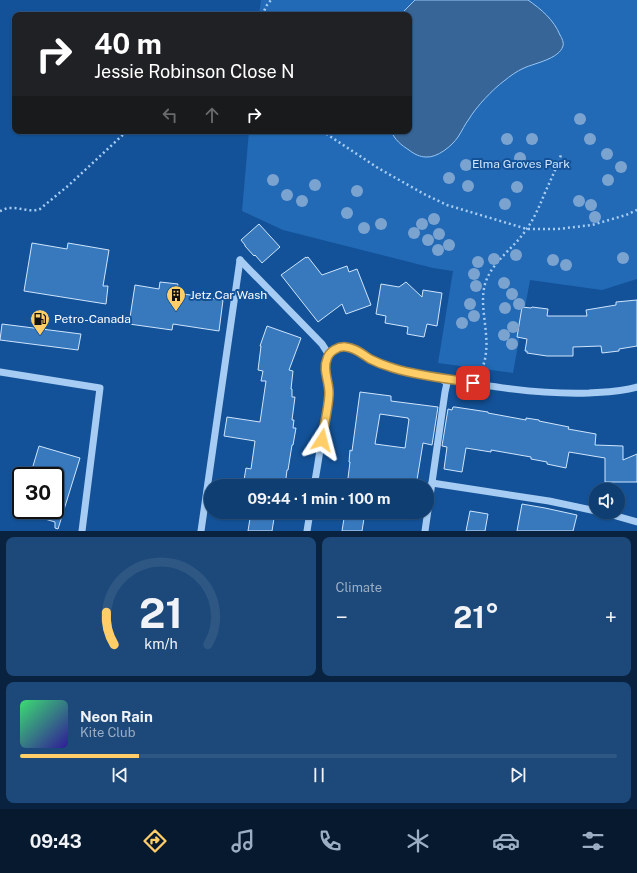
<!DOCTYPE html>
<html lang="en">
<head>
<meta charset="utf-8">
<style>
	:root { --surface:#0e3e72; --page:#1c497a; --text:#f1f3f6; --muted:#9baec4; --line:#2e5784; --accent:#ffce68 }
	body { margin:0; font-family:"Public Sans",sans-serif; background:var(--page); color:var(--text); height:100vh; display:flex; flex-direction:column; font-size:15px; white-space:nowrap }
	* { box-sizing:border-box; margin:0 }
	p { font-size:13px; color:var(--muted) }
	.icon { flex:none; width:22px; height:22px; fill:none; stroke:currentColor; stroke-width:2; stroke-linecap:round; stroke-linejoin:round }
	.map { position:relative; height:531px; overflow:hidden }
	.sheet { display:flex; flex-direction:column; gap:6px; padding:6px; background:#08223f; flex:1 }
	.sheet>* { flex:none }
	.top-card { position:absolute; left:12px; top:12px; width:400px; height:122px; border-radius:8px; box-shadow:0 1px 3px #0004,0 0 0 1px var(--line); background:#202124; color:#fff; overflow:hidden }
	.tools { position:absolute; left:589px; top:483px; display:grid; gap:8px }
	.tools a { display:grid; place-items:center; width:36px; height:36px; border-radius:50%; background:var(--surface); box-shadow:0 1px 3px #0004,0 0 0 1px var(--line); font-size:20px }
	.speed { position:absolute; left:12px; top:467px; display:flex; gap:8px; font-size:20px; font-weight:700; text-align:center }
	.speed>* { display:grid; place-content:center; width:52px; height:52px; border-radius:50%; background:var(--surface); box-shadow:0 1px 3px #0004,0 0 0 1px var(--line); line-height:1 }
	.speed .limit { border:2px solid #111; border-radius:6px; background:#fff; color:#111 }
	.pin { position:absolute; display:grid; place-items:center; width:34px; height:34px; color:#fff; margin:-17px; border-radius:8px; box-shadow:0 2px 6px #0006 }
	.me { position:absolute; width:44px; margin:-22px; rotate:9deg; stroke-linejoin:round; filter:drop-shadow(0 0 3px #0008) }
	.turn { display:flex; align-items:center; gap:14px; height:84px; padding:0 16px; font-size:18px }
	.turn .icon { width:52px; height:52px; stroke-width:2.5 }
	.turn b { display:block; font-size:28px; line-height:34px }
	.lanes { display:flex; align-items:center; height:38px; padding:0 16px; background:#0003; justify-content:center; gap:20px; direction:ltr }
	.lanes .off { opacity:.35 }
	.big { font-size:30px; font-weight:700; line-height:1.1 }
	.sheet .widget { flex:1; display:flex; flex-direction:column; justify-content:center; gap:6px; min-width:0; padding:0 14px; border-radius:8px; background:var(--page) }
	.sheet .dial { align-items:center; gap:0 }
	.dial svg { height:104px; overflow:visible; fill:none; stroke:var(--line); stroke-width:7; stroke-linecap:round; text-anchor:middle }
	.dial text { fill:var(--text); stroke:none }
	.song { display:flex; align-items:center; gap:12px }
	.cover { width:48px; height:48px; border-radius:6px; background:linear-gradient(135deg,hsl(140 70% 55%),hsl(250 70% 35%)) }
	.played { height:4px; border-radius:2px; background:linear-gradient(90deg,var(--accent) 20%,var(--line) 20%) }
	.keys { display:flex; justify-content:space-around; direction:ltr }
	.heat { display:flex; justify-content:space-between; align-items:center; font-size:22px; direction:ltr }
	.sheet .tiles { flex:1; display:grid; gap:6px; grid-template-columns:1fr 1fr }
	.widget:last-child { grid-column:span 2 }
	.trip { position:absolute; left:204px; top:479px; width:230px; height:40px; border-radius:20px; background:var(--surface); box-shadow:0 1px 3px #0004,0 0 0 1px var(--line); font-weight:700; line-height:40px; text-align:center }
	.tab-bar { display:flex; height:64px; justify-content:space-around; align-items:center; background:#06192e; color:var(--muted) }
	.tab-bar .icon { width:28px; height:28px }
	.tab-bar .on { color:var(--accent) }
	.tab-bar b { font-size:18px; color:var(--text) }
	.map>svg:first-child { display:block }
	.green { fill:#226ab6 }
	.water { fill:#376597; stroke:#98c7f6 }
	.building { fill:#3879be; stroke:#cee5fd; fill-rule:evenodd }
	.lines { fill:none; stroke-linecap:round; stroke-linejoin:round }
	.path { stroke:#a6ccf3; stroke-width:2.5; stroke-dasharray:2 3; stroke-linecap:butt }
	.minor { stroke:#a6ccf3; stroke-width:7 }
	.tree { fill:#7aa3d0 }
	.route-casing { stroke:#a68644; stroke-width:10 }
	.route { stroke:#ffce68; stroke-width:7 }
	.labels { text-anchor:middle; stroke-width:4; stroke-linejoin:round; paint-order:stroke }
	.park-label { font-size:12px; fill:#cee5fd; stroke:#135298 }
	.poi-label { font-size:12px; fill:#fff; stroke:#135298; text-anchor:start }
</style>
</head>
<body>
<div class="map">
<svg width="637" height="531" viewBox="0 0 637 531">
	<rect width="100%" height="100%" fill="#135298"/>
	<path class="green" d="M 261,0 L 637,0 L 637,279 L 602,290 L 530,280 L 513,373 L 438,363 L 453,271 L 433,268 L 283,230 L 242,211 L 249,131 L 409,131 L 409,15 L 259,15 Z"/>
	<path class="water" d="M 415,0 L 528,0 C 541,9 554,20 560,35 C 562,38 564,43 563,46 C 559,59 535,63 524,68 C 517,71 510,76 504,81 C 493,89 476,107 469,119 C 465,124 462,131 458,137 C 452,146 437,158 426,157 C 420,157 414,154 409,150 C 401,145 395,140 391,131 L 409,131 L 409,15 L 400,15 Z"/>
	<g class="building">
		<path d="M 259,224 L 280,247 L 262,263 L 255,255 L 254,256 L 245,246 L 245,245 L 241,240 Z"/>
		<path d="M 32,243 L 67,249 L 68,243 L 109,250 L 103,286 L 108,286 L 106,304 L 24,291 Z"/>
		<path d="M 306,257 L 306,258 L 308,257 L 322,275 L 347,266 L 349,272 L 357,269 L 371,305 L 346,314 L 342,304 L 318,322 L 281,275 Z"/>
		<path d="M 160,282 L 178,284 L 177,293 L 223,300 L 219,331 L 173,324 L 172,330 L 129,324 L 135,285 L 159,289 Z"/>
		<path d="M 406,282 L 422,297 L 423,290 L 442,293 L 437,326 L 427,324 L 424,337 L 407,334 L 408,327 L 385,323 L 386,316 L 376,314 L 381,284 L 399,287 Z"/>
		<path d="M 637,300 L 637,346 L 619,349 L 619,351 L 602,353 L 601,346 L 573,347 L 573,356 L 547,356 L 527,353 L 527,351 L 525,351 L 527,339 L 517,337 L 522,307 L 531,308 L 532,307 L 548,309 L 547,316 L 587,316 L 586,310 L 616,305 L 616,302 Z"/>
		<path d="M 2,324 L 81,334 L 78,350 L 0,340 Z"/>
		<path d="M 267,326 L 301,338 L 289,370 L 293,371 L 291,389 L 292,389 L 292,397 L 295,397 L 292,420 L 294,420 L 293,428 L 296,428 L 293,445 L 292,445 L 288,470 L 287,470 L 285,486 L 256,486 L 257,482 L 244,480 L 246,468 L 251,469 L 255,441 L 224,436 L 227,417 L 260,422 L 266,381 L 261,381 L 263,371 L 258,370 L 261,346 L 260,346 Z"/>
		<path d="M 360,392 L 391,396 L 391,401 L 438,407 L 432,445 L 423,443 L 416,486 L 347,486 L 350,462 L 349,462 L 350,450 L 352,451 ZM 380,414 L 408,418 L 408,419 L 409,419 L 405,448 L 375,444 Z"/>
		<path d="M 453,407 L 455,407 L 488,412 L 488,413 L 526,420 L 526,418 L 539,420 L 539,421 L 569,427 L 568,429 L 596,434 L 595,445 L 623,446 L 623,460 L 637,454 L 637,482 L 605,482 L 605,458 L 569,452 L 566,468 L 547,464 L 547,462 L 531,459 L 531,457 L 491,450 L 491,452 L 466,448 L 462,472 L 444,469 L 447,447 L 442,446 L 448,409 L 452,410 Z"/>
		<path d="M 39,446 L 80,458 L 58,529 L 55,528 L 55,522 L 25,513 L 26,510 L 55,510 L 55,476 L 30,476 Z"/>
		<path d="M 522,504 L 545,508 L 577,515 L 573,531 L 517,531 Z"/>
		<path d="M 470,511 L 488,514 L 485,531 L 466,531 Z"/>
		<path d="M 251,512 L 275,512 L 272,531 L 248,531 Z"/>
		<path d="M 345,512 L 365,512 L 362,531 L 342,531 Z"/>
	</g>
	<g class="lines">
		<g class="path">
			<path d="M 262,15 L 267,5 L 271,0"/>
			<path d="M 322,131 L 378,168 L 424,194 L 447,205 L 527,229 L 558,229 L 592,225 L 626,215 L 637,210"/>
			<path d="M 0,211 C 3,210 6,208 10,208 C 20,207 30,213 40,209 L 69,185 L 127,131"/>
			<path d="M 478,373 C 480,370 483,366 484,363 C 492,335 477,306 486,281 C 494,260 514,248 526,230 C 534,219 539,207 544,195 C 550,181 556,169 561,155"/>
		</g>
		<g class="minor">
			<path d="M 240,260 L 322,344 L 329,355"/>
			<path d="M 0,372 L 100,388 L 82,531"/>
			<path d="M 432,483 L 549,501 L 596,511"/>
			<path d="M 314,486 C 318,465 321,444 324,423 C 326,413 329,403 329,393 C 329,382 323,371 326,360 C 328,352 338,347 345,347 C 357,347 365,356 375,361 C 385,366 395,369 406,372 C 466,382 527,395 589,393 C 605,392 621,392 637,387"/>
			<path d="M 602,512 L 637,522"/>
			<path d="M 201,531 L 240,260"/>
			<path d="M 307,531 L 310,512"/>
			<path d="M 425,531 L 445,392 L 447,383 L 440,378"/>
		</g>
	</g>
	<g class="tree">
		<circle cx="580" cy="119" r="6"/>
		<circle cx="507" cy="139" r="6"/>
		<circle cx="532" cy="139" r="6"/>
		<circle cx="590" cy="139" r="6"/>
		<circle cx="607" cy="154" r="6"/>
		<circle cx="520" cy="158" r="6"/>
		<circle cx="466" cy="165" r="6"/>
		<circle cx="621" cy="167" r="6"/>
		<circle cx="449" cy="178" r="6"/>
		<circle cx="273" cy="180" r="6"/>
		<circle cx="608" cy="180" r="6"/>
		<circle cx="315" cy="185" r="6"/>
		<circle cx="468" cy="186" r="6"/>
		<circle cx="517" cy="187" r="6"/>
		<circle cx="357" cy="191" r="6"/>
		<circle cx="287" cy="195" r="6"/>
		<circle cx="302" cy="201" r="6"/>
		<circle cx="579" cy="201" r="6"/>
		<circle cx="505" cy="204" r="6"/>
		<circle cx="591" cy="205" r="6"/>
		<circle cx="347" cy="213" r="6"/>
		<circle cx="595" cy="217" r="6"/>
		<circle cx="434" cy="219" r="6"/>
		<circle cx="381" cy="224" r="6"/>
		<circle cx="422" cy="224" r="6"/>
		<circle cx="364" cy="228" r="6"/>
		<circle cx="414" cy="233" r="6"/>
		<circle cx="439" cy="234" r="6"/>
		<circle cx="428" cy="240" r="6"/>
		<circle cx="449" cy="245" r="6"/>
		<circle cx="438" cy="250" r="6"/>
		<circle cx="516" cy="255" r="6"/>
		<circle cx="623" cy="258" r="6"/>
		<circle cx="494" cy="259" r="6"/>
		<circle cx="553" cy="260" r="6"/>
		<circle cx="478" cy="262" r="6"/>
		<circle cx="566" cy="265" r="6"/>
		<circle cx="474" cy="274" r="6"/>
		<circle cx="504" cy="283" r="6"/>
		<circle cx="476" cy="286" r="6"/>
		<circle cx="512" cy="294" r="6"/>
		<circle cx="470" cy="304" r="6"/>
		<circle cx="519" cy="304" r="6"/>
		<circle cx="505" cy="308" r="6"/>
		<circle cx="474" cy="316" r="6"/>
		<circle cx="462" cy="323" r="6"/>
		<circle cx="513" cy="327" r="6"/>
		<circle cx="504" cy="335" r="6"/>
		<circle cx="512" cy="344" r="6"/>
	</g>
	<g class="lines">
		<defs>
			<path id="route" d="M 322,440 C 324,425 328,410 329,395 C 330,383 322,370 327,359 C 329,351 339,346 346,347 C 356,348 362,354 370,359 C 376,362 383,365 390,367 C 415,376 447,378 473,383"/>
		</defs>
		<use href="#route" class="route-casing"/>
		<use href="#route" class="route"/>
	</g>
	<defs>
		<symbol id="building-pin" viewBox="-11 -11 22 30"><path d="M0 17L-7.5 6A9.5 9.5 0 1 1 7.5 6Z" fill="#ffce68" stroke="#135298"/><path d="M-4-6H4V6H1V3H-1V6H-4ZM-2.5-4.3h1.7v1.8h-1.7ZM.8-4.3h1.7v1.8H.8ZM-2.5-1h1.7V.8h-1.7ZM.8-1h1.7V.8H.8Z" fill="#111"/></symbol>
		<symbol id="fuel-pin" viewBox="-11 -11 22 30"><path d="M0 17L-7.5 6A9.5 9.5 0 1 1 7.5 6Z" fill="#ffce68" stroke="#135298"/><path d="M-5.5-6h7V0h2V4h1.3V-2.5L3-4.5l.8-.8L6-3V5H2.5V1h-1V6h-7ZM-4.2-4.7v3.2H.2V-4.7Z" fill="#111"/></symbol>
	</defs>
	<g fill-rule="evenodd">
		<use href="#building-pin" x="165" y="284" width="22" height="30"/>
		<use href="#fuel-pin" x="29" y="308" width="22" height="30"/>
	</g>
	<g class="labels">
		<g class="park-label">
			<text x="521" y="168">Elma Groves Park</text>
		</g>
		<g class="poi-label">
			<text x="190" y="299">Jetz Car Wash</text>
			<text x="54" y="323">Petro-Canada</text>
		</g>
	</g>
</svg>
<div class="tools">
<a><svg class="icon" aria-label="sound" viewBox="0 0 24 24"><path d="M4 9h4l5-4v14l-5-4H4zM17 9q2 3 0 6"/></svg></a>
</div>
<div class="speed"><div class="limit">30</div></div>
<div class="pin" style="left:473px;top:383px;background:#d93025"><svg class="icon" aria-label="arrive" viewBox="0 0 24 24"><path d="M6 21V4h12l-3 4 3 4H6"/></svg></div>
<svg class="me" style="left:322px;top:440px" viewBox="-20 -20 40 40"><path d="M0-17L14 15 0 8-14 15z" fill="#ffce68" stroke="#fff" stroke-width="4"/></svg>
<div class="trip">09:44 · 1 min · 100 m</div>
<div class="top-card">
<div class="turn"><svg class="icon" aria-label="right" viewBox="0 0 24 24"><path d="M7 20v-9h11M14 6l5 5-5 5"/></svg><div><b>40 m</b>Jessie Robinson Close N</div></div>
<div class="lanes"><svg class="icon off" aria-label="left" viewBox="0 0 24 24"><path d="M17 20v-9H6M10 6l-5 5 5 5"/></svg><svg class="icon off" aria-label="ahead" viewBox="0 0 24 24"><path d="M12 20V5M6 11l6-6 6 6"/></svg><svg class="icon" aria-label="right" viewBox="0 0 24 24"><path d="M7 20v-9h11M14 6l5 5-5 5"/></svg></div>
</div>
</div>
<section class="sheet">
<div class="tiles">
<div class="widget dial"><svg viewBox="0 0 100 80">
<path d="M14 69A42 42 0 1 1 86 69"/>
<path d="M14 69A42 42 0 0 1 8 44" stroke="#ffce68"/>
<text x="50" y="56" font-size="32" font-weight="700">21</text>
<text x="50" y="72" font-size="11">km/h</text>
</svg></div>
<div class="widget"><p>Climate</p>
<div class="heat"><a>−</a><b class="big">21°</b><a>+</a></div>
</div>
<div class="widget">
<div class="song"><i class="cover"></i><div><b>Neon Rain</b><p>Kite Club</p></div></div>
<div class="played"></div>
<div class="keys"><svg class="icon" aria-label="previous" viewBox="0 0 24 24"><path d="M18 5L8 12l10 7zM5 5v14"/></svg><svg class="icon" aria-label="pause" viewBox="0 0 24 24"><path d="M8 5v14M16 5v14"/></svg><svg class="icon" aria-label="next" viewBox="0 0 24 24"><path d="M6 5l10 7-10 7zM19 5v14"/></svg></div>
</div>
</div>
</section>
<nav class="tab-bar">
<b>09:43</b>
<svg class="icon on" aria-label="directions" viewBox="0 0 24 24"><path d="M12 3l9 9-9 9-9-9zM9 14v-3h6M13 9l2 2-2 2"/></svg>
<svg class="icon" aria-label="music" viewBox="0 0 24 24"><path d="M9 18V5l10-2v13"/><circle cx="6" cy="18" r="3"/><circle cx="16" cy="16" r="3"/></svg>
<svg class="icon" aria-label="phone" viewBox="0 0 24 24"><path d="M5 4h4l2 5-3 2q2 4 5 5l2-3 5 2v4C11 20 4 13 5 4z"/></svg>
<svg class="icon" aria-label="climate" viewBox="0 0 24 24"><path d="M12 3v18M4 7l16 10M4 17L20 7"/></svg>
<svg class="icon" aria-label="car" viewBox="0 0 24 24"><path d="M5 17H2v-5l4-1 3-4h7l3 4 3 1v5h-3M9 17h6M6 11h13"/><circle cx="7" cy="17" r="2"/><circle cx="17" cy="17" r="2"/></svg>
<svg class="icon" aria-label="filters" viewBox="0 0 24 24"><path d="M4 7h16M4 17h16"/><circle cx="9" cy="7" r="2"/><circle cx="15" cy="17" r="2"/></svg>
</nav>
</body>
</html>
